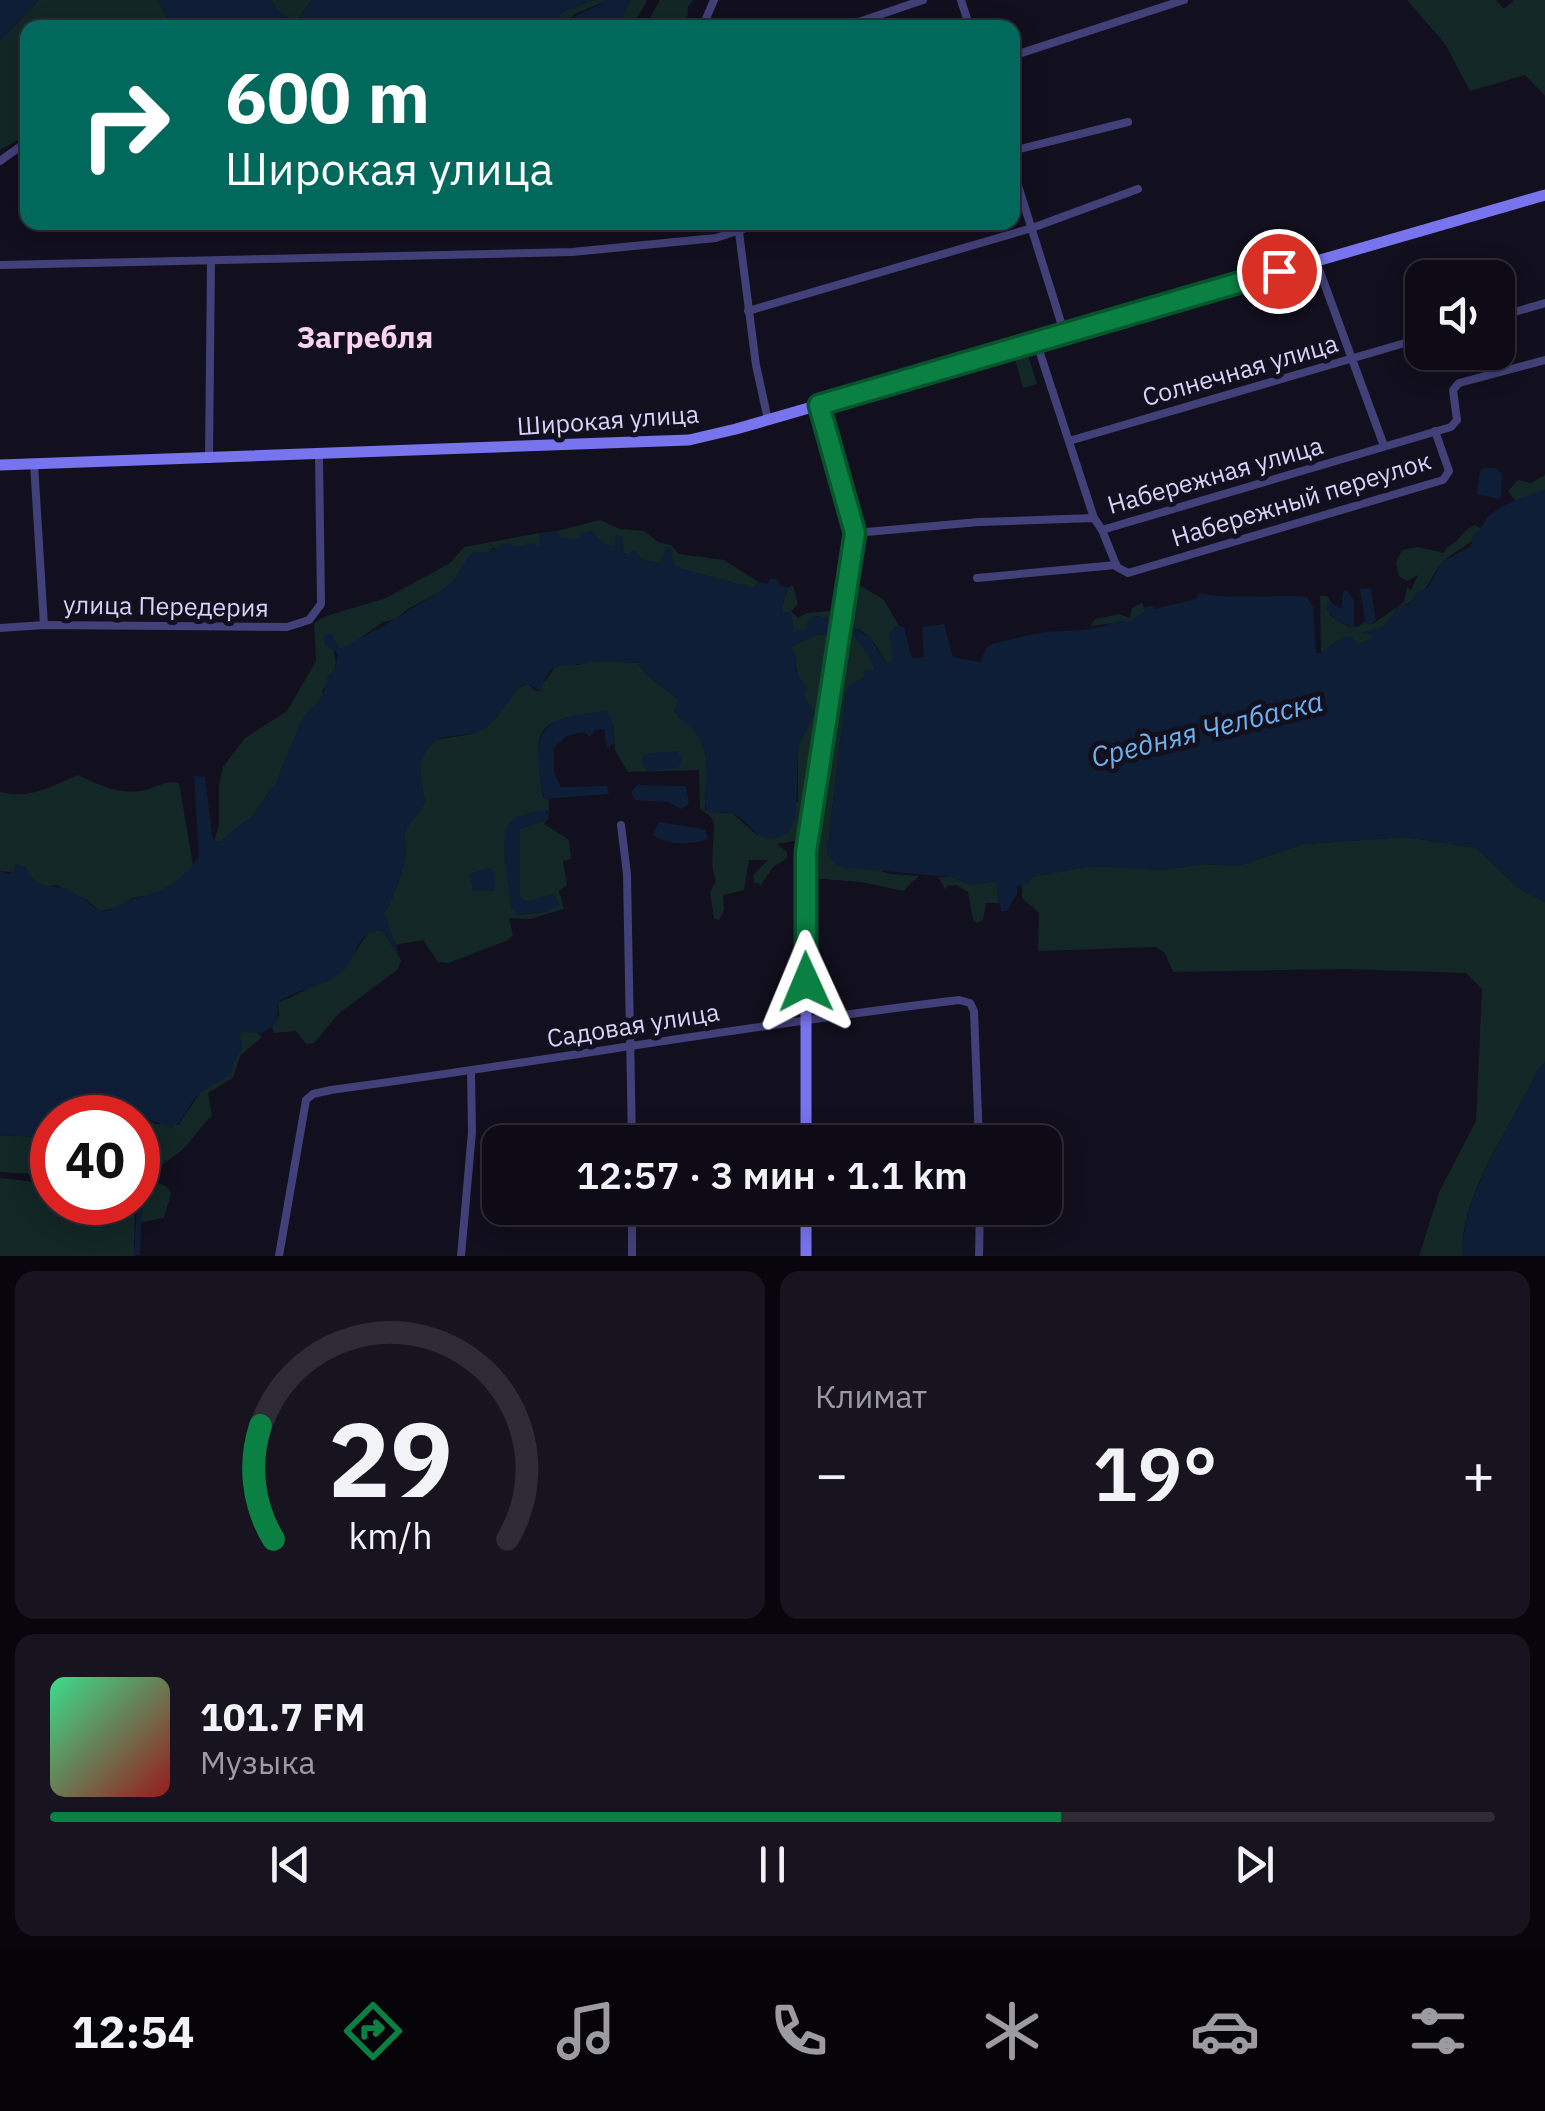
<!DOCTYPE html>
<html lang="ru">
<head>
<meta charset="utf-8">
<style>
	:root { --surface:#0e0b16; --page:#17141f; --text:#f1f3f6; --muted:#9b9ba1; --line:#2e2b35; --accent:#0b8043 }
	body { margin:0; font-family:"IBM Plex Sans",sans-serif; background:var(--page); color:var(--text); height:100vh; display:flex; flex-direction:column; font-size:38px; white-space:nowrap }
	* { box-sizing:border-box; margin:0 }
	p { font-size:32px; color:var(--muted) }
	.icon { flex:none; width:55px; height:55px; fill:none; stroke:currentColor; stroke-width:2; stroke-linecap:round; stroke-linejoin:round }
	.map { position:relative; height:1256px; overflow:hidden }
	.details { display:flex; flex-direction:column; gap:15px; padding:15px; background:#08060c; flex:1 }
	.details>* { flex:none }
	.top-card { position:absolute; left:20px; top:20px; width:1000px; height:210px; border-radius:20px; box-shadow:0 5px 25px #0003,0 0 0 2px var(--line); background:#00695c; color:#fff; overflow:hidden }
	.buttons { position:absolute; left:1405px; top:260px; display:grid; gap:20px }
	.buttons a { display:grid; place-items:center; width:110px; height:110px; border-radius:20px; background:var(--surface); box-shadow:0 5px 25px #0003,0 0 0 2px var(--line); font-size:50px }
	.speed { position:absolute; left:30px; top:1095px; display:flex; gap:20px; font-size:50px; font-weight:700; text-align:center }
	.speed>* { display:grid; place-content:center; width:130px; height:130px; border-radius:50%; background:var(--surface); box-shadow:0 5px 25px #0003,0 0 0 2px var(--line); line-height:1 }
	.speed .limit { border:15px solid #d22; background:#fff; color:#111 }
	.pin { position:absolute; display:grid; place-items:center; width:85px; height:85px; color:#fff; margin:-42px; border:5px solid #fff; border-radius:50%; box-shadow:0 2px 10px #0007 }
	.me { position:absolute; width:110px; margin:-55px; rotate:359deg; stroke-linejoin:round; filter:drop-shadow(0 0 8px #0008) }
	.turn { display:flex; align-items:center; gap:35px; height:210px; padding:0 40px; font-size:45px }
	.turn .icon { width:130px; height:130px; stroke-width:2.5 }
	.turn b { display:block; font-size:70px; line-height:85px }
	.big { font-size:75px; font-weight:600; line-height:1.1 }
	.details .widget { flex:1; display:flex; flex-direction:column; justify-content:center; gap:15px; min-width:0; padding:0 35px; border-radius:20px; background:var(--page) }
	.details .dial { align-items:center; gap:0 }
	.dial svg { height:260px; overflow:visible; fill:none; stroke:var(--line); stroke-width:7; stroke-linecap:round; text-anchor:middle }
	.dial text { fill:var(--text); stroke:none }
	.song { display:flex; align-items:center; gap:30px }
	.cover { width:120px; height:120px; border-radius:15px; background:linear-gradient(135deg,hsl(150 70% 55%),hsl(0 70% 35%)) }
	.played { height:10px; border-radius:5px; background:linear-gradient(90deg,var(--accent) 70%,var(--line) 70%) }
	.keys { display:flex; justify-content:space-around; direction:ltr }
	.heat { display:flex; justify-content:space-between; align-items:center; font-size:55px; direction:ltr }
	.details .tiles { flex:1; display:grid; gap:15px; grid-template-columns:1fr 1fr }
	.widget:last-child { grid-column:span 2 }
	.trip { position:absolute; left:482px; top:1125px; width:580px; height:100px; border-radius:20px; background:var(--surface); box-shadow:0 5px 25px #0003,0 0 0 2px var(--line); font-weight:600; line-height:100px; text-align:center }
	.menu { display:flex; height:160px; justify-content:space-around; align-items:center; background:#060409; color:var(--muted) }
	.menu .icon { width:70px; height:70px }
	.menu .on { color:var(--accent) }
	.menu b { font-size:45px; color:var(--text) }
	.map>svg:first-child { display:block }
	.green { fill:#132727; fill-rule:evenodd }
	.water { fill:#0f1e37 }
	.lines { fill:none; stroke-linecap:round; stroke-linejoin:round }
	.street { stroke:#424078; stroke-width:8 }
	.secondary { stroke:#7774ee; stroke-width:11 }
	.route-casing { stroke:#07532c; stroke-width:25 }
	.route { stroke:#0b8043; stroke-width:18 }
	.labels { text-anchor:middle; stroke-width:10; stroke-linejoin:round; paint-order:stroke }
	.street-label { font-size:25px; fill:#d6d2f9; stroke:#120f1e }
	.water-label { font-size:28px; font-style:italic; fill:#6cb1ed; stroke:#120f1e }
	.quarter-label { font-size:30px; font-weight:bold; fill:#fad3ec; stroke:#120f1e }
</style>
</head>
<body>
<div class="map">
<svg width="1545" height="1256" viewBox="0 0 1545 1256">
	<rect width="100%" height="100%" fill="#120f1e"/>
	<g class="green">
		<path d="M 39,0 L 158,0 L 172,27 L 28,28 L 27,135 L 0,150 L 0,41 Z"/>
		<path d="M 271,0 L 312,0 L 297,19 C 284,20 278,11 271,0 Z"/>
		<path d="M 593,0 L 608,0 L 573,15 L 569,26 L 577,27 L 550,28 L 562,12 Z"/>
		<path d="M 630,0 L 646,0 L 646,3 L 631,27 L 617,28 Z"/>
		<path d="M 660,0 L 693,0 L 688,7 L 687,27 L 663,27 L 662,20 L 653,22 L 654,27 L 644,28 Z"/>
		<path d="M 1407,0 L 1496,0 L 1504,9 L 1514,0 L 1545,0 L 1545,96 L 1525,75 L 1470,91 L 1445,44 Z"/>
		<path d="M 1028,355 L 1037,384 L 1023,388 L 1015,359 Z"/>
		<path d="M 1545,475 L 1545,490 L 1516,502 L 1508,491 L 1518,480 L 1531,483 Z"/>
		<path d="M 600,520 L 620,529 L 644,531 L 658,542 L 671,545 L 679,554 L 724,560 L 759,582 L 753,588 L 681,569 L 674,565 L 670,548 L 666,547 L 660,564 C 625,556 597,540 560,538 L 557,531 Z"/>
		<path d="M 1475,525 L 1482,529 C 1468,549 1459,547 1444,561 C 1428,576 1428,600 1399,606 L 1385,626 L 1362,633 L 1373,634 L 1373,638 L 1364,644 C 1339,644 1343,635 1321,653 L 1320,596 L 1327,596 L 1332,604 L 1327,601 L 1330,615 C 1341,623 1354,634 1365,621 L 1373,624 L 1404,602 L 1407,587 L 1411,590 L 1418,575 L 1407,581 L 1399,576 L 1396,562 L 1402,550 L 1418,547 L 1444,553 L 1447,547 C 1460,542 1462,530 1475,525 Z"/>
		<path d="M 539,533 L 541,547 L 493,548 L 440,592 L 408,609 L 396,619 L 383,622 L 347,648 L 339,649 L 336,643 L 324,635 C 340,657 340,670 322,691 L 323,695 L 302,720 L 276,783 L 251,817 L 220,842 L 214,841 L 219,824 L 219,785 L 223,767 L 245,738 L 287,711 L 316,661 L 314,623 L 326,616 L 386,598 L 450,563 L 464,547 Z"/>
		<path d="M 858,584 L 884,600 L 899,626 L 894,628 L 894,662 L 887,663 C 878,649 869,630 852,628 L 870,654 L 875,670 L 864,671 L 865,677 L 846,691 L 827,854 L 891,874 L 919,876 L 903,891 L 861,882 L 810,878 L 813,837 L 854,586 Z"/>
		<path d="M 793,585 L 798,604 L 791,611 L 798,618 L 807,613 L 839,610 L 837,622 L 817,616 L 805,630 L 793,630 L 791,614 L 781,611 L 788,588 Z"/>
		<path d="M 1142,603 L 1146,611 L 1130,621 L 1090,626 L 1095,619 L 1119,614 L 1130,618 L 1132,608 Z"/>
		<path d="M 818,634 L 834,636 L 802,836 L 794,841 L 777,844 L 787,852 L 787,858 L 773,867 L 761,885 L 754,882 L 754,874 L 768,860 L 749,860 L 744,890 L 723,895 L 724,910 L 719,920 L 714,918 L 710,893 L 716,880 C 707,862 718,830 712,819 C 709,814 703,812 700,808 L 699,770 L 628,772 L 615,750 L 613,725 L 607,711 C 533,721 533,724 543,797 L 549,800 L 548,818 L 544,824 L 569,840 L 571,859 L 563,861 L 567,885 L 559,891 L 564,909 L 530,919 L 509,918 L 513,935 L 508,940 L 449,963 L 438,962 L 423,940 L 395,945 L 384,913 C 390,908 407,860 406,852 C 406,843 402,838 407,828 C 412,818 421,812 425,801 C 404,711 456,754 491,723 C 505,711 510,688 528,684 L 537,692 L 555,667 L 567,662 L 578,665 L 595,660 L 638,663 C 646,679 665,686 679,700 L 678,717 C 716,741 706,772 705,809 L 708,812 L 732,813 L 757,835 L 798,801 L 798,746 L 814,714 L 804,696 L 803,682 L 798,677 L 792,646 ZM 545,810 L 548,812 L 544,821 L 520,829 L 520,896 L 523,900 L 549,911 L 521,915 L 512,908 L 505,849 L 514,820 ZM 490,868 L 494,890 L 473,890 L 470,874 Z"/>
		<path d="M 78,775 C 98,785 117,794 141,791 C 155,789 165,779 179,783 L 193,865 L 183,878 L 158,894 L 131,898 L 122,907 L 99,911 L 87,900 L 56,885 C 43,889 36,886 29,874 L 0,871 L 0,792 C 29,800 52,786 78,775 Z"/>
		<path d="M 1406,837 L 1476,848 L 1521,890 L 1545,902 L 1545,1062 L 1537,1071 C 1511,1129 1461,1191 1462,1256 L 1419,1256 L 1440,1190 L 1476,1121 L 1482,989 L 1466,973 L 1344,969 L 1173,972 L 1165,953 L 1156,947 L 1038,951 L 1039,913 L 1022,898 L 1022,885 L 1028,883 L 1032,877 L 1090,866 L 1163,870 L 1204,864 L 1238,866 L 1303,844 Z"/>
		<path d="M 938,877 L 952,877 L 971,885 L 996,881 L 999,903 L 986,903 L 983,920 L 977,923 L 973,920 L 968,892 L 956,885 L 947,886 L 946,890 Z"/>
		<path d="M 376,930 L 383,931 L 401,960 L 398,969 L 338,1014 L 314,1043 L 306,1044 L 296,1031 L 274,1033 L 272,1028 L 279,1015 L 278,1003 L 316,985 L 356,951 L 367,934 Z"/>
		<path d="M 254,1030 L 262,1037 L 240,1056 L 233,1078 L 208,1093 L 212,1116 C 200,1126 195,1137 185,1147 C 173,1160 157,1164 146,1178 L 167,1187 L 171,1193 L 164,1218 L 141,1222 L 142,1196 L 138,1188 L 138,1120 L 145,1118 L 156,1124 L 178,1125 L 200,1093 L 231,1067 L 242,1043 L 239,1037 L 241,1032 Z"/>
		<path d="M 19,1135 L 52,1140 L 52,1175 L 0,1172 L 0,1136 Z"/>
		<path d="M 0,1178 L 52,1184 L 52,1202 L 135,1203 L 134,1256 L 0,1256 Z"/>
	</g>
	<g class="water">
		<path d="M 0,0 L 39,0 L 0,41 Z"/>
		<path d="M 158,0 L 271,0 C 278,11 284,20 297,19 L 312,0 L 593,0 L 562,12 L 549,28 L 172,27 Z"/>
		<path d="M 608,0 L 630,0 L 617,27 L 569,26 L 566,21 Z"/>
		<path d="M 1484,468 L 1496,468 L 1502,474 L 1501,496 L 1498,499 L 1477,494 L 1480,471 Z"/>
		<path d="M 1545,490 L 1545,902 L 1521,890 L 1476,848 L 1406,837 L 1303,844 L 1238,866 L 1204,864 L 1163,870 L 1091,866 L 1032,877 L 1028,884 L 1017,886 L 1017,894 L 1007,911 L 1001,911 L 996,881 L 971,885 L 952,877 L 847,868 L 837,866 L 827,854 L 846,691 L 849,685 L 864,677 L 863,671 L 875,670 C 870,653 855,644 852,627 L 869,637 L 887,663 L 893,662 L 889,632 L 899,626 L 904,627 L 912,658 L 924,657 L 922,627 L 944,624 L 953,657 L 980,662 L 987,647 L 992,644 C 1009,640 1029,634 1047,632 C 1067,630 1099,632 1116,621 L 1130,621 L 1146,611 L 1145,607 L 1153,606 L 1154,609 L 1196,599 L 1200,593 C 1231,600 1273,594 1307,597 L 1313,607 L 1316,653 L 1321,653 C 1331,645 1338,637 1352,636 L 1358,644 L 1372,638 L 1372,634 L 1361,633 L 1385,626 L 1399,606 L 1410,604 L 1416,593 L 1428,587 L 1442,562 L 1471,546 L 1473,535 C 1483,529 1482,524 1489,516 C 1497,507 1533,492 1545,490 Z"/>
		<path d="M 557,531 L 561,538 L 579,539 L 581,533 L 592,531 L 604,544 L 614,547 L 616,535 L 622,536 L 624,555 L 635,550 L 643,560 L 660,563 L 666,547 L 671,548 L 674,564 L 681,569 L 753,588 L 759,582 L 767,584 L 770,578 L 778,580 L 779,585 L 788,588 L 781,611 L 791,614 L 794,630 L 805,630 L 811,616 L 827,617 L 837,622 L 834,636 L 818,634 L 792,646 L 797,659 C 792,672 800,678 807,688 L 804,696 L 814,714 L 798,747 L 796,817 L 789,832 C 757,852 755,822 733,814 C 727,811 714,813 708,812 C 699,796 712,769 704,748 C 696,727 686,727 674,711 L 678,699 C 665,686 646,679 638,663 C 617,661 601,661 581,664 C 558,667 547,662 541,692 L 528,684 L 521,685 L 493,722 L 477,733 L 439,738 C 415,757 419,773 425,801 C 421,812 412,818 407,828 C 402,838 406,843 406,852 C 407,860 390,908 384,913 L 401,960 L 383,931 C 357,927 357,959 342,972 C 324,988 294,989 278,1003 L 276,1025 L 261,1033 L 241,1032 L 239,1037 L 243,1047 L 231,1066 L 233,1070 C 224,1082 209,1085 198,1095 C 187,1106 185,1121 171,1128 L 145,1118 L 138,1120 L 138,1118 L 52,1118 L 52,1140 L 19,1135 L 0,1136 L 0,871 L 8,874 L 14,871 L 15,864 L 26,867 C 36,892 51,882 72,892 C 83,897 89,904 99,911 C 120,911 123,900 135,898 C 162,894 183,879 199,857 L 194,776 L 205,777 L 212,834 L 214,841 L 220,842 L 251,817 L 276,783 L 302,719 L 323,695 L 328,676 L 335,670 L 338,654 L 324,644 L 324,635 L 332,634 L 339,649 C 347,648 442,592 450,584 C 459,574 463,562 473,552 L 488,552 L 507,543 L 516,547 L 532,543 L 540,546 L 539,533 Z"/>
		<path d="M 1371,588 L 1376,621 L 1369,625 L 1365,621 L 1360,589 Z"/>
		<path d="M 1347,590 L 1354,601 L 1354,628 L 1337,620 L 1326,609 L 1327,601 L 1341,608 L 1343,592 Z"/>
		<path d="M 607,711 L 613,725 L 614,744 L 607,748 L 604,729 L 595,730 L 590,737 L 584,732 L 566,736 L 554,748 L 554,773 L 561,787 L 607,786 L 609,794 L 545,799 C 541,790 540,779 539,767 C 532,715 566,717 607,711 Z"/>
		<path d="M 678,751 L 682,762 L 678,768 L 649,771 L 642,765 L 643,754 Z"/>
		<path d="M 637,785 L 686,786 L 689,804 L 681,809 L 668,802 L 635,800 L 631,792 Z"/>
		<path d="M 546,809 L 547,816 L 544,821 L 520,829 L 520,896 L 526,902 L 553,894 L 560,905 L 549,911 L 517,915 L 512,908 C 510,891 498,839 508,825 C 514,815 535,812 546,809 Z"/>
		<path d="M 658,822 L 699,828 L 705,830 L 708,839 C 692,845 667,846 653,835 Z"/>
		<path d="M 490,868 L 496,874 L 494,891 L 473,890 L 470,874 Z"/>
		<path d="M 1545,1062 L 1545,1256 L 1462,1256 C 1462,1191 1511,1129 1537,1071 Z"/>
		<path d="M 138,1188 L 142,1196 L 140,1255 L 134,1256 Z"/>
	</g>
	<g class="lines">
		<g class="street">
			<path d="M 961,0 L 970,28"/>
			<path d="M 702,28 L 714,0"/>
			<path d="M 841,28 L 923,0"/>
			<path d="M 1012,56 L 1184,0"/>
			<path d="M 1012,151 L 1128,122"/>
			<path d="M 0,161 L 28,141"/>
			<path d="M 1012,166 L 1064,332"/>
			<path d="M 741,222 L 739,232 L 756,365 L 768,420"/>
			<path d="M 1316,261 L 1384,446"/>
			<path d="M 0,265 L 572,252 L 716,238 L 764,222"/>
			<path d="M 748,311 L 1032,228 L 1138,189"/>
			<path d="M 1498,317 L 1545,303"/>
			<path d="M 1036,341 L 1094,518"/>
			<path d="M 1069,441 L 1422,338"/>
			<path d="M 209,459 L 211,261"/>
			<path d="M 34,464 L 44,625"/>
			<path d="M 1102,530 L 1117,567 L 1128,573 L 1443,480 L 1449,471 L 1435,431"/>
			<path d="M 855,533 L 979,522 L 1094,518 L 1102,530 L 1451,427 L 1457,420 L 1453,390 L 1459,383 L 1545,360"/>
			<path d="M 977,578 L 1116,565"/>
			<path d="M 0,628 L 44,625 L 287,627 L 309,620 L 321,604 L 319,455"/>
			<path d="M 621,825 L 627,874 L 632,1142"/>
			<path d="M 632,1208 L 632,1256"/>
			<path d="M 279,1256 L 306,1100 L 313,1094 L 331,1090 C 541,1062 749,1025 959,1000 L 970,1003 L 974,1011 L 979,1142"/>
			<path d="M 461,1256 L 472,1132 L 471,1071"/>
			<path d="M 979,1256 L 980,1208"/>
		</g>
		<g class="secondary">
			<path d="M 0,465 L 689,440 L 736,429 L 1545,195"/>
			<path d="M 806,1142 L 806,852 L 855,533 L 819,405"/>
			<path d="M 806,1256 L 806,1208"/>
		</g>
	</g>
	<g class="lines">
		<defs>
			<path id="route" d="M 806,982 L 806,852 L 855,533 L 819,405 L 1279,271"/>
		</defs>
		<use href="#route" class="route-casing"/>
		<use href="#route" class="route"/>
	</g>
	<g class="labels">
		<g class="street-label">
			<text transform="translate(1240 370) rotate(-16)" y="9">Солнечная улица</text>
			<text transform="translate(608 420) rotate(-4)" y="9">Широкая улица</text>
			<text transform="translate(1215 475) rotate(-16)" y="9">Набережная улица</text>
			<text transform="translate(1301 499) rotate(-17)" y="9">Набережный переулок</text>
			<text transform="translate(166 606) rotate(1)" y="9">улица Передерия</text>
			<text transform="translate(633 1025) rotate(-9)" y="9">Садовая улица</text>
		</g>
		<g class="water-label">
			<text transform="translate(1207 729) rotate(-14)" y="10">Средняя Челбаска</text>
		</g>
		<g class="quarter-label">
			<text x="365" y="348">Загребля</text>
		</g>
	</g>
</svg>
<div class="buttons">
<a><svg class="icon" aria-label="sound" viewBox="0 0 24 24"><path d="M4 9h4l5-4v14l-5-4H4zM17 9q2 3 0 6"/></svg></a>
</div>
<div class="speed"><div class="limit">40</div></div>
<div class="pin" style="left:1279px;top:271px;background:#d93025"><svg class="icon" aria-label="arrive" viewBox="0 0 24 24"><path d="M6 21V4h12l-3 4 3 4H6"/></svg></div>
<svg class="me" style="left:806px;top:982px" viewBox="-20 -20 40 40"><path d="M0-17L14 15 0 8-14 15z" fill="#0b8043" stroke="#fff" stroke-width="4"/></svg>
<div class="trip">12:57 · 3 мин · 1.1 km</div>
<div class="top-card">
<div class="turn"><svg class="icon" aria-label="right" viewBox="0 0 24 24"><path d="M7 20v-9h11M14 6l5 5-5 5"/></svg><div><b>600 m</b>Широкая улица</div></div>
</div>
</div>
<section class="details">
<div class="tiles">
<div class="widget dial"><svg viewBox="0 0 100 80">
<path d="M14 69A42 42 0 1 1 86 69"/>
<path d="M14 69A42 42 0 0 1 10 34" stroke="#0b8043"/>
<text x="50" y="56" font-size="32" font-weight="700">29</text>
<text x="50" y="72" font-size="11">km/h</text>
</svg></div>
<div class="widget"><p>Климат</p>
<div class="heat"><a>−</a><b class="big">19°</b><a>+</a></div>
</div>
<div class="widget">
<div class="song"><i class="cover"></i><div><b>101.7 FM</b><p>Музыка</p></div></div>
<div class="played"></div>
<div class="keys"><svg class="icon" aria-label="previous" viewBox="0 0 24 24"><path d="M18 5L8 12l10 7zM5 5v14"/></svg><svg class="icon" aria-label="pause" viewBox="0 0 24 24"><path d="M8 5v14M16 5v14"/></svg><svg class="icon" aria-label="next" viewBox="0 0 24 24"><path d="M6 5l10 7-10 7zM19 5v14"/></svg></div>
</div>
</div>
</section>
<nav class="menu">
<b>12:54</b>
<svg class="icon on" aria-label="directions" viewBox="0 0 24 24"><path d="M12 3l9 9-9 9-9-9zM9 14v-3h6M13 9l2 2-2 2"/></svg>
<svg class="icon" aria-label="music" viewBox="0 0 24 24"><path d="M9 18V5l10-2v13"/><circle cx="6" cy="18" r="3"/><circle cx="16" cy="16" r="3"/></svg>
<svg class="icon" aria-label="phone" viewBox="0 0 24 24"><path d="M5 4h4l2 5-3 2q2 4 5 5l2-3 5 2v4C11 20 4 13 5 4z"/></svg>
<svg class="icon" aria-label="climate" viewBox="0 0 24 24"><path d="M12 3v18M4 7l16 10M4 17L20 7"/></svg>
<svg class="icon" aria-label="car" viewBox="0 0 24 24"><path d="M5 17H2v-5l4-1 3-4h7l3 4 3 1v5h-3M9 17h6M6 11h13"/><circle cx="7" cy="17" r="2"/><circle cx="17" cy="17" r="2"/></svg>
<svg class="icon" aria-label="filters" viewBox="0 0 24 24"><path d="M4 7h16M4 17h16"/><circle cx="9" cy="7" r="2"/><circle cx="15" cy="17" r="2"/></svg>
</nav>
</body>
</html>
